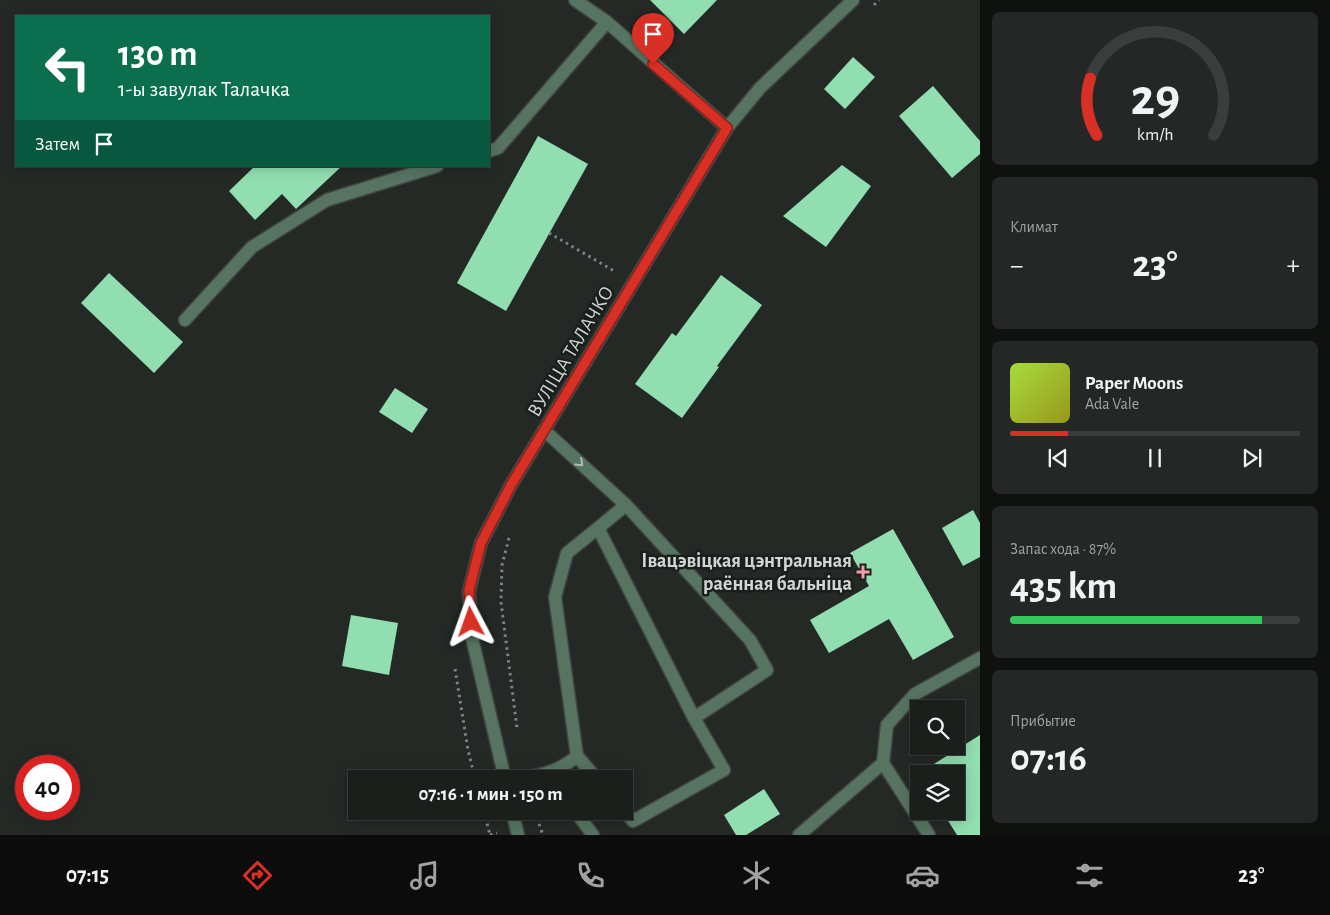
<!DOCTYPE html>
<html lang="ru">
<head>
<meta charset="utf-8">
<style>
	:root { --surface:#1b1f1c; --page:#242725; --text:#f1f3f6; --muted:#a0a2a3; --line:#393d3b; --accent:#d93025 }
	body { margin:0; font-family:"Alegreya Sans",sans-serif; background:var(--page); color:var(--text); height:100vh; display:flex; flex-direction:column; font-size:19px; white-space:nowrap }
	* { box-sizing:border-box; margin:0 }
	p { font-size:16px; color:var(--muted) }
	.icon { flex:none; width:28px; height:28px; fill:none; stroke:currentColor; stroke-width:2; stroke-linecap:round; stroke-linejoin:round }
	.map { position:relative; flex:1; overflow:hidden }
	.sheet { display:flex; flex-direction:column; gap:12px; padding:12px; background:#0f110f; width:350px }
	.sheet>* { flex:none }
	.banner { position:absolute; left:15px; top:15px; width:475px; height:152px; border-radius:0px; box-shadow:0 2px 12px #0003,0 0 0 1px var(--line); background:#0b6e4f; color:#fff; overflow:hidden }
	.fabs { position:absolute; left:910px; top:700px; display:grid; gap:10px }
	.fabs a { display:grid; place-items:center; width:55px; height:55px; border-radius:0px; background:var(--surface); box-shadow:0 2px 12px #0003,0 0 0 1px var(--line); font-size:25px }
	.speed { position:absolute; left:15px; top:755px; display:flex; gap:10px; font-size:25px; font-weight:700; text-align:center }
	.speed>* { display:grid; place-content:center; width:65px; height:65px; border-radius:50%; background:var(--surface); box-shadow:0 2px 12px #0003,0 0 0 1px var(--line); line-height:1 }
	.speed .limit { border:8px solid #d22; background:#fff; color:#111 }
	.pin { position:absolute; display:grid; place-items:center; width:42px; height:42px; color:#fff; margin:-51px -21px; border-radius:50% 50% 50% 0; rotate:-45deg; box-shadow:0 0 5px #0007 }
	.pin .icon { rotate:45deg }
	.me { position:absolute; width:55px; margin:-28px; rotate:356deg; stroke-linejoin:round; filter:drop-shadow(0 0 4px #0008) }
	.turn { display:flex; align-items:center; gap:18px; height:105px; padding:0 20px; font-size:22px }
	.turn .icon { width:65px; height:65px; stroke-width:2.5 }
	.turn b { display:block; font-size:35px; line-height:42px }
	.then { display:flex; align-items:center; height:48px; padding:0 20px; background:#0003; gap:10px; font-size:19px }
	.big { font-size:38px; font-weight:700; line-height:1.1 }
	.sheet .widget { flex:1; display:flex; flex-direction:column; justify-content:center; gap:8px; min-width:0; padding:0 18px; border-radius:8px; background:var(--page) }
	.sheet .dial { align-items:center; gap:0 }
	.dial svg { height:130px; overflow:visible; fill:none; stroke:var(--line); stroke-width:7; stroke-linecap:round; text-anchor:middle }
	.dial text { fill:var(--text); stroke:none }
	.song { display:flex; align-items:center; gap:15px }
	.cover { width:60px; height:60px; border-radius:8px; background:linear-gradient(135deg,hsl(80 70% 55%),hsl(60 70% 35%)) }
	.played { height:5px; border-radius:2px; background:linear-gradient(90deg,var(--accent) 20%,var(--line) 20%) }
	.keys { display:flex; justify-content:space-around; direction:ltr }
	.heat { display:flex; justify-content:space-between; align-items:center; font-size:28px; direction:ltr }
	.charge { height:8px; border-radius:4px; background:linear-gradient(90deg,#34c759 87%,var(--line) 0) }
	.trip { position:absolute; left:348px; top:770px; width:285px; height:50px; border-radius:0px; background:var(--surface); box-shadow:0 2px 12px #0003,0 0 0 1px var(--line); font-weight:700; line-height:50px; text-align:center }
	.tabs { display:flex; height:80px; justify-content:space-around; align-items:center; background:#0b0c0b; color:var(--muted) }
	.tabs .icon { width:35px; height:35px }
	.tabs .active { color:var(--accent) }
	.tabs b { font-size:22px; color:var(--text) }
	main { display:flex; flex:1; min-height:0 }
	.map>svg:first-child { display:block }
	.building { fill:#91dfb0 }
	.lines { fill:none; stroke-linecap:round; stroke-linejoin:round }
	.minor-casing { stroke:#404542; stroke-width:15 }
	.path { stroke:#7f8381; stroke-width:3; stroke-dasharray:2.5 4; stroke-linecap:butt }
	.minor { stroke:#567461; stroke-width:12 }
	.oneway { stroke:#b3bdb6 }
	.route-casing { stroke:#8d1f18; stroke-width:12 }
	.route { stroke:#d93025; stroke-width:9 }
	.poi-dot { fill:#f39aab; stroke:#1a1f1c; stroke-width:2 }
	.labels { text-anchor:middle; stroke-width:5; stroke-linejoin:round; paint-order:stroke }
	.street-label { font-size:20px; fill:#d2d5d3; stroke:#1a1f1c }
	.poi-label { font-size:20px; font-weight:bold; fill:#d2d5d3; stroke:#1a1f1c; text-anchor:end }
</style>
</head>
<body>
<main>
<div class="map">
<svg width="980" height="835" viewBox="0 0 980 835">
	<rect width="100%" height="100%" fill="#242926"/>
	<g class="building">
		<path d="M 650,0 L 717,0 L 684,34 Z"/>
		<path d="M 853,57 L 875,77 L 845,109 L 824,89 Z"/>
		<path d="M 933,86 L 980,141 L 980,154 L 952,178 L 899,116 Z"/>
		<path d="M 538,136 L 588,164 L 506,311 L 457,283 Z"/>
		<path d="M 842,165 L 871,186 L 826,247 L 783,216 Z"/>
		<path d="M 255,166 L 342,166 L 296,209 L 282,194 L 255,220 L 229,191 Z"/>
		<path d="M 109,273 L 183,342 L 154,373 L 81,303 Z"/>
		<path d="M 721,275 L 762,305 L 717,366 L 719,367 L 682,418 L 635,384 L 672,333 L 676,336 Z"/>
		<path d="M 395,388 L 428,409 L 412,433 L 379,412 Z"/>
		<path d="M 973,510 L 980,523 L 980,557 L 963,566 L 942,528 Z"/>
		<path d="M 893,529 L 954,637 L 913,660 L 889,619 L 829,653 L 810,620 L 869,586 L 850,553 Z"/>
		<path d="M 351,615 L 398,623 L 389,675 L 342,666 Z"/>
		<path d="M 980,735 L 980,835 L 957,835 L 942,811 L 956,811 L 956,774 L 918,774 Z"/>
		<path d="M 764,789 L 780,814 L 746,835 L 736,835 L 724,815 Z"/>
	</g>
	<g class="lines">
		<defs>
			<g id="minor">
				<path d="M 575,0 L 607,22 L 727,128"/>
				<path d="M 489,151 L 498,148 L 607,22"/>
				<path d="M 185,320 L 252,247 L 327,200 L 437,166"/>
				<path d="M 544,430 L 626,505 L 750,640 L 767,670 L 694,718"/>
				<path d="M 577,756 L 555,597 L 567,553 L 598,528"/>
				<path d="M 883,763 L 929,835"/>
				<path d="M 505,779 L 472,638 L 469,591 L 481,543 L 511,485 L 727,128 L 760,88 L 853,0"/>
				<path d="M 520,779 C 542,775 560,771 577,756 L 597,779"/>
				<path d="M 624,810 L 633,821 L 724,770 L 694,718 L 598,528 L 626,505"/>
				<path d="M 512,811 L 518,835"/>
				<path d="M 575,811 L 593,835"/>
				<path d="M 799,835 L 883,763 L 887,725 L 915,694 L 980,658"/>
			</g>
		</defs>
		<use href="#minor" class="minor-casing"/>
		<g class="path">
			<path d="M 874,5 L 879,0"/>
			<path d="M 549,233 L 616,272"/>
			<path d="M 509,538 L 502,565 L 501,602 L 517,728"/>
			<path d="M 455,669 L 468,750 L 475,779"/>
			<path d="M 484,811 L 490,835"/>
			<path d="M 539,824 L 543,835"/>
			<path d="M 490,835 L 497,833"/>
		</g>
		<use href="#minor" class="minor"/>
	</g>
	<defs><path id="oneway-chevron" d="M-2-3.5L2.5 0L-2 3.5" fill="none" stroke-width="1.6" stroke-linecap="round" stroke-linejoin="round" transform="scale(1.25)"/></defs>
	<use class="oneway" href="#oneway-chevron" transform="translate(580 463) rotate(43)"/>
	<g class="lines">
		<defs>
			<path id="route" d="M 471,622 L 469,590 L 481,543 L 511,485 L 727,128 L 653,64"/>
		</defs>
		<use href="#route" class="route-casing"/>
		<use href="#route" class="route"/>
	</g>
	<path class="poi-dot" d="M860.5 564.5h5v5h5v5h-5v5h-5v-5h-5v-5h5z"/>
	<g class="labels">
		<g class="street-label">
			<text transform="translate(570 351) rotate(-59)" y="7">ВУЛІЦА ТАЛАЧКО</text>
		</g>
		<g class="poi-label">
			<text x="852" y="567">Івацэвіцкая цэнтральная<tspan x="852" dy="23">раённая бальніца</tspan></text>
		</g>
	</g>
</svg>
<div class="fabs">
<a><svg class="icon" aria-label="search" viewBox="0 0 24 24"><circle cx="10" cy="10" r="6"/><path d="M15 15l6 6"/></svg></a>
<a><svg class="icon" aria-label="layers" viewBox="0 0 24 24"><path d="M12 4l9 5-9 5-9-5zM3 14l9 5 9-5"/></svg></a>
</div>
<div class="speed"><div class="limit">40</div></div>
<div class="pin" style="left:653px;top:64px;background:#d93025"><svg class="icon" aria-label="arrive" viewBox="0 0 24 24"><path d="M6 21V4h12l-3 4 3 4H6"/></svg></div>
<svg class="me" style="left:471px;top:622px" viewBox="-20 -20 40 40"><path d="M0-17L14 15 0 8-14 15z" fill="#d93025" stroke="#fff" stroke-width="4"/></svg>
<div class="trip">07:16 · 1 мин · 150 m</div>
<div class="banner">
<div class="turn"><svg class="icon" aria-label="left" viewBox="0 0 24 24"><path d="M17 20v-9H6M10 6l-5 5 5 5"/></svg><div><b>130 m</b>1-ы завулак Талачка</div></div>
<div class="then">Затем<svg class="icon" aria-label="arrive" viewBox="0 0 24 24"><path d="M6 21V4h12l-3 4 3 4H6"/></svg></div>
</div>
</div>
<section class="sheet">
<div class="widget dial"><svg viewBox="0 0 100 80">
<path d="M14 69A42 42 0 1 1 86 69"/>
<path d="M14 69A42 42 0 0 1 10 34" stroke="#d93025"/>
<text x="50" y="56" font-size="32" font-weight="700">29</text>
<text x="50" y="72" font-size="11">km/h</text>
</svg></div>
<div class="widget"><p>Климат</p>
<div class="heat"><a>−</a><b class="big">23°</b><a>+</a></div>
</div>
<div class="widget">
<div class="song"><i class="cover"></i><div><b>Paper Moons</b><p>Ada Vale</p></div></div>
<div class="played"></div>
<div class="keys"><svg class="icon" aria-label="previous" viewBox="0 0 24 24"><path d="M18 5L8 12l10 7zM5 5v14"/></svg><svg class="icon" aria-label="pause" viewBox="0 0 24 24"><path d="M8 5v14M16 5v14"/></svg><svg class="icon" aria-label="next" viewBox="0 0 24 24"><path d="M6 5l10 7-10 7zM19 5v14"/></svg></div>
</div>
<div class="widget"><p>Запас хода · 87%</p><b class="big">435 km</b><div class="charge"></div></div>
<div class="widget"><p>Прибытие</p><b class="big">07:16</b></div>
</section>
</main>
<nav class="tabs">
<b>07:15</b>
<svg class="icon active" aria-label="directions" viewBox="0 0 24 24"><path d="M12 3l9 9-9 9-9-9zM9 14v-3h6M13 9l2 2-2 2"/></svg>
<svg class="icon" aria-label="music" viewBox="0 0 24 24"><path d="M9 18V5l10-2v13"/><circle cx="6" cy="18" r="3"/><circle cx="16" cy="16" r="3"/></svg>
<svg class="icon" aria-label="phone" viewBox="0 0 24 24"><path d="M5 4h4l2 5-3 2q2 4 5 5l2-3 5 2v4C11 20 4 13 5 4z"/></svg>
<svg class="icon" aria-label="climate" viewBox="0 0 24 24"><path d="M12 3v18M4 7l16 10M4 17L20 7"/></svg>
<svg class="icon" aria-label="car" viewBox="0 0 24 24"><path d="M5 17H2v-5l4-1 3-4h7l3 4 3 1v5h-3M9 17h6M6 11h13"/><circle cx="7" cy="17" r="2"/><circle cx="17" cy="17" r="2"/></svg>
<svg class="icon" aria-label="filters" viewBox="0 0 24 24"><path d="M4 7h16M4 17h16"/><circle cx="9" cy="7" r="2"/><circle cx="15" cy="17" r="2"/></svg>
<b>23°</b>
</nav>
</body>
</html>
